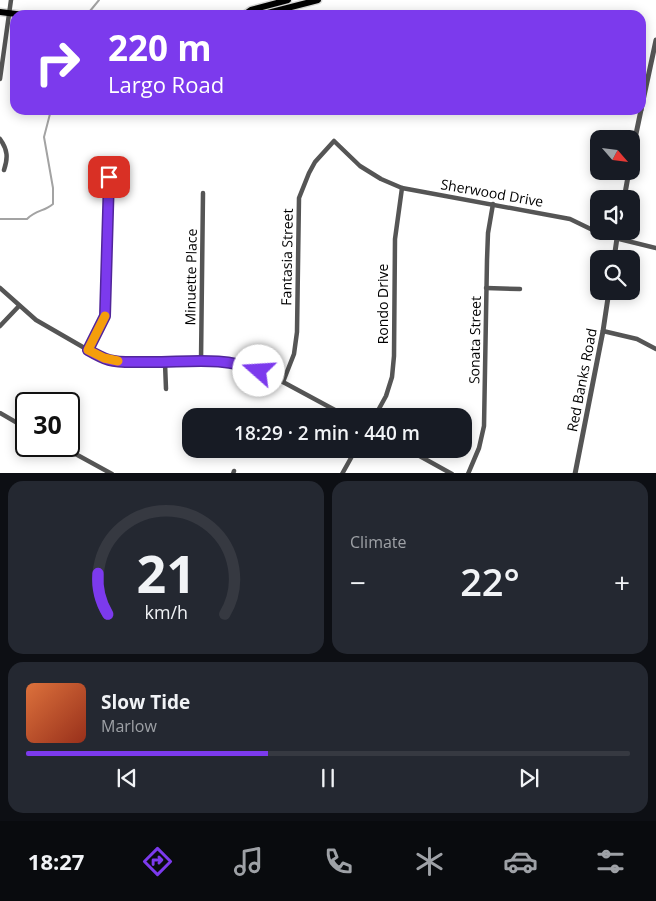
<!DOCTYPE html>
<html lang="en">
<head>
<meta charset="utf-8">
<style>
	:root { --surface:#171b24; --page:#242831; --text:#f1f3f6; --muted:#9ea1a6; --line:#363941; --accent:#7c3aed }
	body { margin:0; font-family:"Open Sans",sans-serif; background:var(--page); color:var(--text); height:100vh; display:flex; flex-direction:column; font-size:19px; white-space:nowrap }
	* { box-sizing:border-box; margin:0 }
	p { font-size:16px; color:var(--muted) }
	.icon { flex:none; width:28px; height:28px; fill:none; stroke:currentColor; stroke-width:2; stroke-linecap:round; stroke-linejoin:round }
	.map { position:relative; height:473px; overflow:hidden }
	.details { display:flex; flex-direction:column; gap:8px; padding:8px; background:#0d0f14; flex:1 }
	.details>* { flex:none }
	.hud { position:absolute; left:10px; top:10px; width:636px; height:105px; border-radius:15px; box-shadow:0 2px 12px #0003; background:#7c3aed; color:#fff; overflow:hidden }
	.needle { width:32px; rotate:118deg }
	.buttons { position:absolute; left:590px; top:130px; display:grid; gap:10px }
	.buttons a { display:grid; place-items:center; width:50px; height:50px; border-radius:10px; background:var(--surface); box-shadow:0 2px 12px #0003; font-size:25px }
	.speed { position:absolute; left:15px; top:392px; display:flex; gap:10px; font-size:25px; font-weight:700; text-align:center }
	.speed>* { display:grid; place-content:center; width:65px; height:65px; border-radius:50%; background:var(--surface); box-shadow:0 2px 12px #0003; line-height:1 }
	.speed .limit { border:2px solid #111; border-radius:8px; background:#fff; color:#111 }
	.pin { position:absolute; display:grid; place-items:center; width:42px; height:42px; color:#fff; margin:-21px; border-radius:10px; box-shadow:0 2px 8px #0006 }
	.me { position:absolute; width:55px; margin:-28px; rotate:289deg; stroke-linejoin:round; filter:drop-shadow(0 0 4px #0008) }
	.turn { display:flex; align-items:center; gap:18px; height:105px; padding:0 15px; font-size:22px }
	.turn .icon { width:65px; height:65px; stroke-width:2.5 }
	.turn b { display:block; font-size:35px; line-height:42px }
	.big { font-size:38px; font-weight:600; line-height:1.1 }
	.details .widget { flex:1; display:flex; flex-direction:column; justify-content:center; gap:8px; min-width:0; padding:0 18px; border-radius:15px; background:var(--page) }
	.details .dial { align-items:center; gap:0 }
	.dial svg { height:130px; overflow:visible; fill:none; stroke:var(--line); stroke-width:7; stroke-linecap:round; text-anchor:middle }
	.dial text { fill:var(--text); stroke:none }
	.song { display:flex; align-items:center; gap:15px }
	.cover { width:60px; height:60px; border-radius:8px; background:linear-gradient(135deg,hsl(20 70% 55%),hsl(10 70% 35%)) }
	.played { height:5px; border-radius:2px; background:linear-gradient(90deg,var(--accent) 40%,var(--line) 40%) }
	.keys { display:flex; justify-content:space-around; direction:ltr }
	.heat { display:flex; justify-content:space-between; align-items:center; font-size:28px; direction:ltr }
	.details .tiles { flex:1; display:grid; gap:8px; grid-template-columns:1fr 1fr }
	.widget:last-child { grid-column:span 2 }
	.trip { position:absolute; left:182px; top:408px; width:290px; height:50px; border-radius:15px; background:var(--surface); box-shadow:0 2px 12px #0003; font-weight:600; line-height:50px; text-align:center }
	.menu { display:flex; height:80px; justify-content:space-around; align-items:center; background:#090b0e; color:var(--muted) }
	.menu .icon { width:35px; height:35px }
	.menu .on { color:var(--accent) }
	.menu b { font-size:22px; color:var(--text) }
	.map>svg:first-child { display:block }
	.lines { fill:none; stroke-linecap:round; stroke-linejoin:round }
	.stream { stroke:#a3a3a3; stroke-width:2 }
	.primary-casing { stroke:#dbdbdb; stroke-width:9 }
	.minor { stroke:#555; stroke-width:4.5 }
	.tertiary { stroke:#555; stroke-width:5 }
	.primary { stroke:#000; stroke-width:6 }
	.route-casing { stroke:#51269a; stroke-width:12 }
	.route { stroke:#7c3aed; stroke-width:9 }
	.slow { stroke:#f59e0b; stroke-width:9 }
	.labels { text-anchor:middle; stroke-width:4; stroke-linejoin:round; paint-order:stroke }
	.street-label { font-size:14px; fill:#000; stroke:#fff }
</style>
</head>
<body>
<div class="map">
<svg width="656" height="474" viewBox="0 0 656 474">
	<rect width="100%" height="100%" fill="#fff"/>
	<g class="lines">
		<g class="stream">
			<path d="M 90,11 L 99,0"/>
			<path d="M 0,219 L 27,219 C 37,209 44,212 53,204 L 53,188 L 44,137 L 51,110"/>
		</g>
		<defs>
			<g id="primary">
				<path d="M 0,12 L 24,15"/>
				<path d="M 244,15 L 251,10 L 288,0"/>
				<path d="M 260,15 L 318,0"/>
			</g>
		</defs>
		<use href="#primary" class="primary-casing"/>
		<g class="minor">
			<path d="M 0,79 L 11,0"/>
			<path d="M 0,139 C 8,150 8,158 4,170"/>
			<path d="M 0,288 L 36,320 L 88,350 L 111,360 L 165,363 L 201,361 L 233,362 L 247,366 L 283,382 L 346,416"/>
			<path d="M 486,288 L 520,289"/>
			<path d="M 0,326 L 19,306"/>
			<path d="M 603,331 L 637,339 L 656,349"/>
			<path d="M 88,350 L 105,316 L 109,177"/>
			<path d="M 201,361 L 203,193"/>
			<path d="M 165,363 L 166,389"/>
			<path d="M 283,382 L 294,354 L 297,332 L 299,198 L 309,173 L 315,162 L 334,141 L 360,166 L 381,179 L 402,188 L 570,219 L 603,235 L 656,248"/>
			<path d="M 0,413 L 26,428"/>
			<path d="M 375,416 L 386,396 L 392,377 L 394,356 L 395,239 L 402,188"/>
			<path d="M 61,446 L 112,474"/>
			<path d="M 407,449 L 452,474"/>
			<path d="M 233,474 L 234,471"/>
			<path d="M 342,474 L 356,449"/>
			<path d="M 468,474 L 479,448 L 484,426 L 487,260 L 488,233 L 493,204"/>
		</g>
		<g class="tertiary">
			<path d="M 641,110 L 656,40"/>
			<path d="M 631,158 L 641,110"/>
			<path d="M 624,199 L 629,171"/>
			<path d="M 614,259 L 618,231"/>
			<path d="M 575,474 L 603,331 L 609,291"/>
		</g>
		<use href="#primary" class="primary"/>
	</g>
	<g class="lines">
		<defs>
			<path id="route" d="M 109,177 L 105,316 L 88,350 C 95,354 102,358 109,360 C 120,363 133,362 144,362 C 183,363 223,355 259,371"/>
		</defs>
		<use href="#route" class="route-casing"/>
		<use href="#route" class="route"/>
		<path class="slow" d="M 105,316 L 88,350 L 104,358 L 118,361"/>
	</g>
	<g class="labels">
		<g class="street-label">
			<text transform="translate(492 193) rotate(10)" y="5">Sherwood Drive</text>
			<text transform="translate(287 257) rotate(-89)" y="5">Fantasia Street</text>
			<text transform="translate(191 277) rotate(-89)" y="5">Minuette Place</text>
			<text transform="translate(383 304) rotate(-90)" y="5">Rondo Drive</text>
			<text transform="translate(475 340) rotate(-89)" y="5">Sonata Street</text>
			<text transform="translate(582 380) rotate(-79)" y="5">Red Banks Road</text>
		</g>
	</g>
</svg>
<div class="buttons">
<a><svg class="needle" viewBox="-14 -14 28 28"><path d="M0-13l5 13h-10z" fill="#e53935"/><path d="M0 13l5-13h-10z" fill="#9ea1a6"/></svg></a>
<a><svg class="icon" aria-label="sound" viewBox="0 0 24 24"><path d="M4 9h4l5-4v14l-5-4H4zM17 9q2 3 0 6"/></svg></a>
<a><svg class="icon" aria-label="search" viewBox="0 0 24 24"><circle cx="10" cy="10" r="6"/><path d="M15 15l6 6"/></svg></a>
</div>
<div class="speed"><div class="limit">30</div></div>
<div class="pin" style="left:109px;top:177px;background:#d93025"><svg class="icon" aria-label="arrive" viewBox="0 0 24 24"><path d="M6 21V4h12l-3 4 3 4H6"/></svg></div>
<svg class="me" style="left:259px;top:371px" viewBox="-20 -20 40 40"><circle r="19" fill="#fff"/><path d="M0-13L10 11 0 6-10 11z" fill="#7c3aed"/></svg>
<div class="trip">18:29 · 2 min · 440 m</div>
<div class="hud">
<div class="turn"><svg class="icon" aria-label="right" viewBox="0 0 24 24"><path d="M7 20v-9h11M14 6l5 5-5 5"/></svg><div><b>220 m</b>Largo Road</div></div>
</div>
</div>
<section class="details">
<div class="tiles">
<div class="widget dial"><svg viewBox="0 0 100 80">
<path d="M14 69A42 42 0 1 1 86 69"/>
<path d="M14 69A42 42 0 0 1 8 44" stroke="#7c3aed"/>
<text x="50" y="56" font-size="32" font-weight="700">21</text>
<text x="50" y="72" font-size="11">km/h</text>
</svg></div>
<div class="widget"><p>Climate</p>
<div class="heat"><a>−</a><b class="big">22°</b><a>+</a></div>
</div>
<div class="widget">
<div class="song"><i class="cover"></i><div><b>Slow Tide</b><p>Marlow</p></div></div>
<div class="played"></div>
<div class="keys"><svg class="icon" aria-label="previous" viewBox="0 0 24 24"><path d="M18 5L8 12l10 7zM5 5v14"/></svg><svg class="icon" aria-label="pause" viewBox="0 0 24 24"><path d="M8 5v14M16 5v14"/></svg><svg class="icon" aria-label="next" viewBox="0 0 24 24"><path d="M6 5l10 7-10 7zM19 5v14"/></svg></div>
</div>
</div>
</section>
<nav class="menu">
<b>18:27</b>
<svg class="icon on" aria-label="directions" viewBox="0 0 24 24"><path d="M12 3l9 9-9 9-9-9zM9 14v-3h6M13 9l2 2-2 2"/></svg>
<svg class="icon" aria-label="music" viewBox="0 0 24 24"><path d="M9 18V5l10-2v13"/><circle cx="6" cy="18" r="3"/><circle cx="16" cy="16" r="3"/></svg>
<svg class="icon" aria-label="phone" viewBox="0 0 24 24"><path d="M5 4h4l2 5-3 2q2 4 5 5l2-3 5 2v4C11 20 4 13 5 4z"/></svg>
<svg class="icon" aria-label="climate" viewBox="0 0 24 24"><path d="M12 3v18M4 7l16 10M4 17L20 7"/></svg>
<svg class="icon" aria-label="car" viewBox="0 0 24 24"><path d="M5 17H2v-5l4-1 3-4h7l3 4 3 1v5h-3M9 17h6M6 11h13"/><circle cx="7" cy="17" r="2"/><circle cx="17" cy="17" r="2"/></svg>
<svg class="icon" aria-label="filters" viewBox="0 0 24 24"><path d="M4 7h16M4 17h16"/><circle cx="9" cy="7" r="2"/><circle cx="15" cy="17" r="2"/></svg>
</nav>
</body>
</html>
